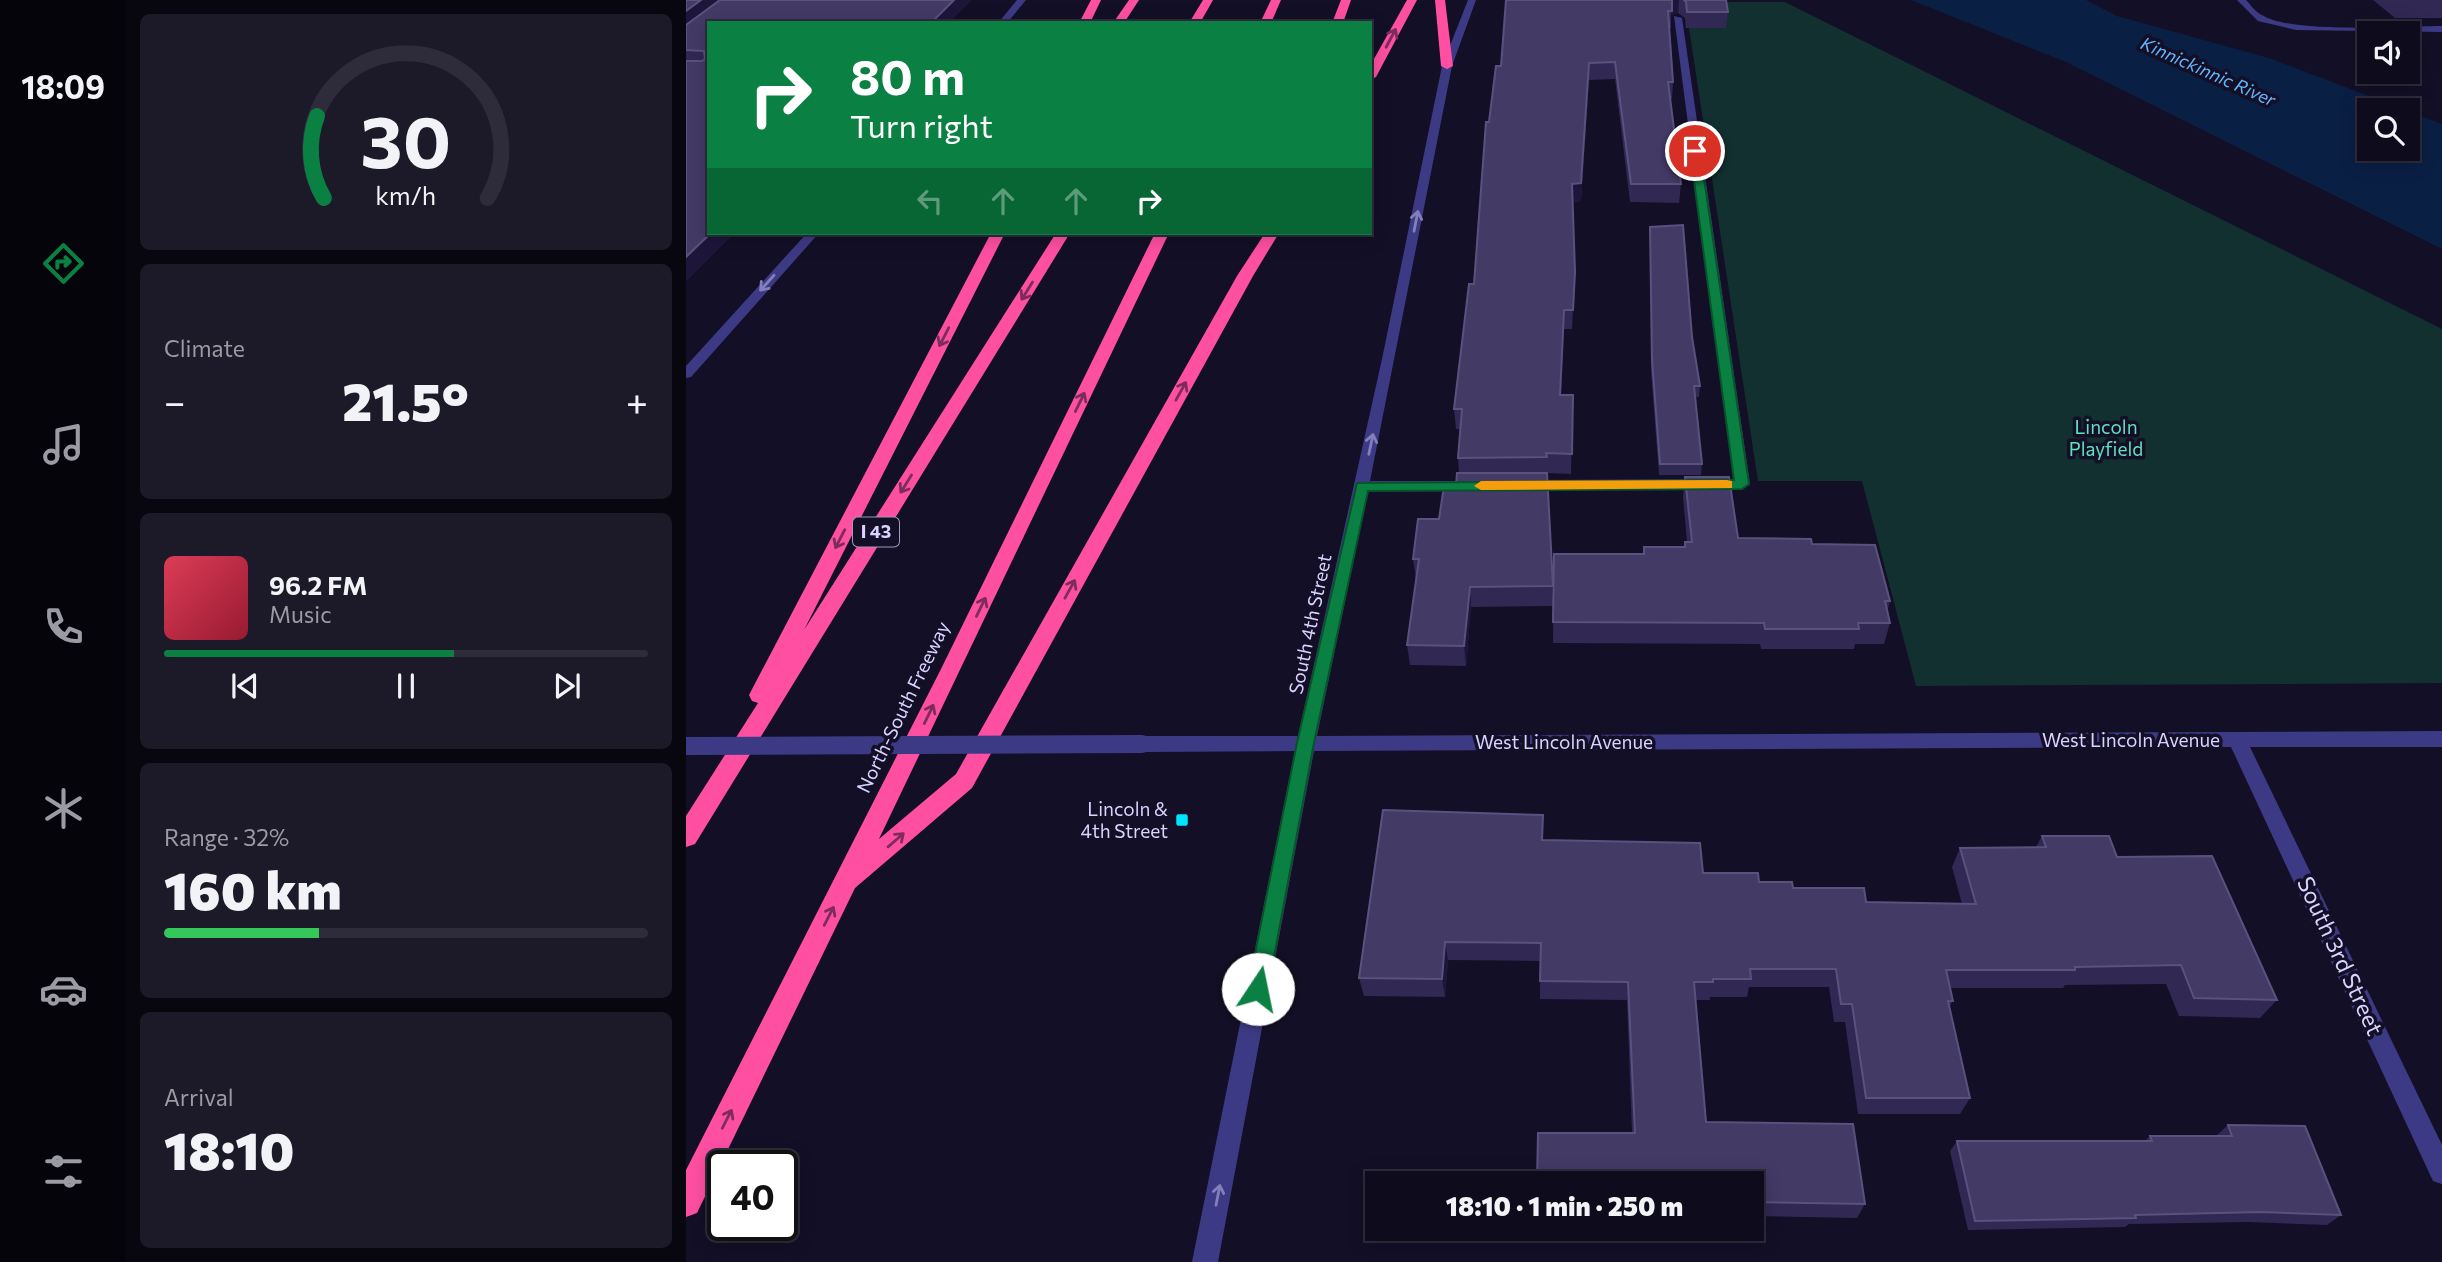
<!DOCTYPE html>
<html lang="en">
<head>
<meta charset="utf-8">
<style>
	:root { --surface:#0e0b1c; --page:#1c1929; --text:#f1f3f6; --muted:#9b9ba3; --line:#2e2b3b; --accent:#0b8043 }
	body { margin:0; font-family:Commissioner,sans-serif; background:var(--page); color:var(--text); height:100vh; display:flex; flex-direction:column; font-size:26px; white-space:nowrap }
	* { box-sizing:border-box; margin:0 }
	p { font-size:23px; color:var(--muted) }
	.icon { flex:none; width:38px; height:38px; fill:none; stroke:currentColor; stroke-width:2; stroke-linecap:round; stroke-linejoin:round }
	.map { position:relative; flex:1; overflow:hidden }
	.side { display:flex; flex-direction:column; gap:14px; padding:14px; background:#08060f; width:560px }
	.side>* { flex:none }
	.hud { position:absolute; left:21px; top:21px; width:665px; height:214px; border-radius:0px; box-shadow:0 4px 18px #0003,0 0 0 2px var(--line); background:#0b8043; color:#fff; overflow:hidden }
	.tools { position:absolute; left:1671px; top:21px; display:grid; gap:14px }
	.tools a { display:grid; place-items:center; width:63px; height:63px; border-radius:0px; background:var(--surface); box-shadow:0 4px 18px #0003,0 0 0 2px var(--line); font-size:35px }
	.speed { position:absolute; left:21px; top:1150px; display:flex; gap:14px; font-size:35px; font-weight:700; text-align:center }
	.speed>* { display:grid; place-content:center; width:91px; height:91px; border-radius:50%; background:var(--surface); box-shadow:0 4px 18px #0003,0 0 0 2px var(--line); line-height:1 }
	.speed .limit { border:4px solid #111; border-radius:10px; background:#fff; color:#111 }
	.pin { position:absolute; display:grid; place-items:center; width:60px; height:60px; color:#fff; margin:-30px; border:4px solid #fff; border-radius:50%; box-shadow:0 2px 7px #0007 }
	.me { position:absolute; width:77px; margin:-38px; rotate:11deg; stroke-linejoin:round; filter:drop-shadow(0 0 5px #0008) }
	.turn { display:flex; align-items:center; gap:24px; height:147px; padding:0 28px; font-size:32px }
	.turn .icon { width:91px; height:91px; stroke-width:2.5 }
	.turn b { display:block; font-size:49px; line-height:60px }
	.lanes { display:flex; align-items:center; height:66px; padding:0 28px; background:#0003; justify-content:center; gap:35px; direction:ltr }
	.lanes .off { opacity:.35 }
	.big { font-size:52px; font-weight:800; line-height:1.1 }
	.side .widget { flex:1; display:flex; flex-direction:column; justify-content:center; gap:10px; min-width:0; padding:0 24px; border-radius:10px; background:var(--page) }
	.side .dial { align-items:center; gap:0 }
	.dial svg { height:182px; overflow:visible; fill:none; stroke:var(--line); stroke-width:7; stroke-linecap:round; text-anchor:middle }
	.dial text { fill:var(--text); stroke:none }
	.song { display:flex; align-items:center; gap:21px }
	.cover { width:84px; height:84px; border-radius:10px; background:linear-gradient(135deg,hsl(350 70% 55%),hsl(350 70% 35%)) }
	.played { height:7px; border-radius:4px; background:linear-gradient(90deg,var(--accent) 60%,var(--line) 60%) }
	.keys { display:flex; justify-content:space-around; direction:ltr }
	.heat { display:flex; justify-content:space-between; align-items:center; font-size:38px; direction:ltr }
	.charge { height:10px; border-radius:5px; background:linear-gradient(90deg,#34c759 32%,var(--line) 0) }
	.trip { position:absolute; left:679px; top:1171px; width:399px; height:70px; border-radius:0px; background:var(--surface); box-shadow:0 4px 18px #0003,0 0 0 2px var(--line); font-weight:800; line-height:70px; text-align:center }
	main { display:flex; flex:1; min-height:0 }
	.menu { display:flex; flex-direction:column; width:126px; justify-content:space-around; align-items:center; background:#06040b; color:var(--muted) }
	.menu .icon { width:49px; height:49px }
	.menu .on { color:var(--accent) }
	.menu b { font-size:32px; color:var(--text) }
	.map>svg:first-child { display:block }
	.green { fill:#12302f }
	.water { fill:#0a1f44 }
	.lines { fill:none; stroke-linecap:round; stroke-linejoin:round }
	.minor { fill:#3d3a85; fill-rule:evenodd }
	.highway { fill:#ff4fa3; fill-rule:evenodd }
	.minor-bridge { stroke:#3d3a85; stroke-width:18 }
	.wall { fill:#312854 }
	.shaded-wall { fill:#1d163a }
	.building { fill:#433a66; stroke:#5a527e; stroke-width:2 }
	.oneway { stroke:#7d2c5e }
	.oneway2 { stroke:#837fbc }
	.route { fill:#0b8043; stroke:#07532c; stroke-width:2 }
	.slow { fill:#f59e0b }
	.poi-dot { fill:#00e5ff; stroke:#130f26; stroke-width:2.5 }
	.labels { text-anchor:middle; stroke-width:7; stroke-linejoin:round; paint-order:stroke }
	.far-water-label { font-size:18px; font-style:italic; fill:#62b6ff; stroke:#130f26 }
	.shield { fill:#130f26; stroke:#9e99be; stroke-width:2 }
	.shield-label { font-size:18px; font-weight:bold; fill:#d9d4ff }
	.park-label { font-size:19px; fill:#5fe0c0; stroke:#130f26 }
	.street-label { font-size:19px; fill:#d9d4ff; stroke:#130f26 }
	.poi-label { font-size:19px; fill:#d9d4ff; stroke:#130f26; text-anchor:end }
	.near-street-label { font-size:23px; fill:#d9d4ff; stroke:#130f26 }
</style>
</head>
<body>
<main>
<nav class="menu">
<b>18:09</b>
<svg class="icon on" aria-label="directions" viewBox="0 0 24 24"><path d="M12 3l9 9-9 9-9-9zM9 14v-3h6M13 9l2 2-2 2"/></svg>
<svg class="icon" aria-label="music" viewBox="0 0 24 24"><path d="M9 18V5l10-2v13"/><circle cx="6" cy="18" r="3"/><circle cx="16" cy="16" r="3"/></svg>
<svg class="icon" aria-label="phone" viewBox="0 0 24 24"><path d="M5 4h4l2 5-3 2q2 4 5 5l2-3 5 2v4C11 20 4 13 5 4z"/></svg>
<svg class="icon" aria-label="climate" viewBox="0 0 24 24"><path d="M12 3v18M4 7l16 10M4 17L20 7"/></svg>
<svg class="icon" aria-label="car" viewBox="0 0 24 24"><path d="M5 17H2v-5l4-1 3-4h7l3 4 3 1v5h-3M9 17h6M6 11h13"/><circle cx="7" cy="17" r="2"/><circle cx="17" cy="17" r="2"/></svg>
<svg class="icon" aria-label="filters" viewBox="0 0 24 24"><path d="M4 7h16M4 17h16"/><circle cx="9" cy="7" r="2"/><circle cx="15" cy="17" r="2"/></svg>
</nav>
<section class="side">
<div class="widget dial"><svg viewBox="0 0 100 80">
<path d="M14 69A42 42 0 1 1 86 69"/>
<path d="M14 69A42 42 0 0 1 11 33" stroke="#0b8043"/>
<text x="50" y="56" font-size="32" font-weight="700">30</text>
<text x="50" y="72" font-size="11">km/h</text>
</svg></div>
<div class="widget"><p>Climate</p>
<div class="heat"><a>−</a><b class="big">21.5°</b><a>+</a></div>
</div>
<div class="widget">
<div class="song"><i class="cover"></i><div><b>96.2 FM</b><p>Music</p></div></div>
<div class="played"></div>
<div class="keys"><svg class="icon" aria-label="previous" viewBox="0 0 24 24"><path d="M18 5L8 12l10 7zM5 5v14"/></svg><svg class="icon" aria-label="pause" viewBox="0 0 24 24"><path d="M8 5v14M16 5v14"/></svg><svg class="icon" aria-label="next" viewBox="0 0 24 24"><path d="M6 5l10 7-10 7zM19 5v14"/></svg></div>
</div>
<div class="widget"><p>Range · 32%</p><b class="big">160 km</b><div class="charge"></div></div>
<div class="widget"><p>Arrival</p><b class="big">18:10</b></div>
</section>
<div class="map">
<svg width="1756" height="1262" viewBox="0 0 1756 1262">
	<rect width="100%" height="100%" fill="#130f26"/>
	<path class="green" d="M 999,2 L 1099,2 L 1756,329 L 1756,683 L 1230,686 L 1176,481 L 1072,481 Z"/>
	<path class="water" d="M 1225,0 L 1400,0 L 1431,16 L 1583,58 L 1720,110 L 1684,110 L 1684,149 L 1722,149 L 1722,111 L 1756,124 L 1756,249 L 1380,62 Z"/>
	<g class="lines">
		<g class="minor">
			<path d="M 331,0 L 340,0 L 321,23 L 312,23 Z"/>
			<path d="M 782,0 L 790,0 L 766,66 L 684,481 L 792,481 L 800,486 L 792,491 L 682,491 L 631,736 L 1756,731 L 1756,747 L 1564,747 L 1756,1145 L 1756,1184 L 1747,1181 L 1545,747 L 628,751 L 532,1262 L 506,1262 L 609,751 L 456,752 L 449,749 L 446,744 L 449,739 L 456,736 L 612,736 L 696,359 L 756,66 Z"/>
			<path d="M 1551,0 L 1560,0 C 1565,5 1569,12 1576,15 C 1605,34 1717,26 1756,26 L 1756,32 L 1610,30 L 1572,21 Z"/>
			<path d="M 988,16 L 996,18 L 1064,484 L 1056,489 L 836,489 L 833,485 L 841,480 L 1048,479 Z"/>
			<path d="M 121,233 L 133,233 L 5,377 L 0,378 L 0,366 Z"/>
		</g>
		<g class="highway">
			<path d="M 405,0 L 415,0 L 404,23 L 393,23 Z"/>
			<path d="M 443,0 L 453,0 L 438,23 L 427,23 Z"/>
			<path d="M 517,0 L 527,0 L 514,23 L 503,23 Z"/>
			<path d="M 585,0 L 595,0 L 585,23 L 574,23 Z"/>
			<path d="M 655,0 L 665,0 L 657,23 L 646,23 Z"/>
			<path d="M 721,0 L 731,0 L 690,77 L 684,80 L 684,66 Z"/>
			<path d="M 749,0 L 759,0 L 767,66 L 761,69 L 755,66 Z"/>
			<path d="M 305,233 L 319,233 L 118,630 L 370,233 L 384,233 L 9,844 L 0,847 L 0,816 L 72,703 L 66,701 L 63,695 Z"/>
			<path d="M 469,233 L 483,233 L 193,839 L 270,774 L 551,276 L 579,233 L 593,233 L 567,276 L 286,788 L 169,888 L 11,1213 L 0,1217 L 0,1170 L 255,669 Z"/>
		</g>
		<path class="minor-bridge" d="M 0,746 L 456,744"/>
	</g>
	<g class="wall">
		<path d="M 0,0 L 285,0 L 262,23 L 23,23 L 23,233 L 48,233 L 0,281 Z"/>
		<path d="M 820,0 L 1040,0 L 1042,12 L 1040,28 L 1000,28 L 999,18 L 992,13 L 985,15 L 985,28 L 983,28 L 987,82 L 986,99 L 984,99 L 995,184 L 993,203 L 944,202 L 929,79 L 903,80 L 895,201 L 887,202 L 889,272 L 886,329 L 878,329 L 875,395 L 887,395 L 885,474 L 861,473 L 867,606 L 785,607 L 780,666 L 724,665 L 721,645 L 730,579 L 727,559 L 753,519 L 770,486 L 773,473 L 772,458 L 774,429 L 770,429 L 768,409 L 788,284 L 803,122 L 815,66 Z"/>
		<path d="M 1687,0 L 1756,0 L 1756,18 L 1709,18 Z"/>
		<path d="M 964,227 L 1006,337 L 1014,386 L 1013,397 L 1009,397 L 1016,464 L 1015,475 L 973,475 L 965,371 Z"/>
		<path d="M 999,477 L 1052,538 L 1126,544 L 1204,601 L 1201,612 L 1204,623 L 1198,644 L 1169,644 L 1168,649 L 1075,649 L 1074,644 L 867,643 L 868,554 L 957,554 L 958,547 L 998,547 L 999,542 L 1001,542 L 997,497 Z"/>
		<path d="M 1356,836 L 1431,857 L 1591,1000 L 1574,1018 L 1493,1016 L 1480,984 L 1379,985 L 1377,988 L 1264,988 L 1267,1001 L 1263,1007 L 1284,1098 L 1274,1114 L 1172,1114 L 1159,1022 L 1148,1022 L 1143,987 L 1063,987 L 1061,997 L 1024,997 L 1024,1000 L 1010,1000 L 1020,1122 L 1179,1204 L 1171,1218 L 1066,1216 L 1066,1183 L 946,1133 L 941,1000 L 854,999 L 854,961 L 762,960 L 759,997 L 678,996 L 673,978 L 857,840 L 1017,873 L 1073,882 L 1180,902 L 1276,904 L 1266,867 L 1274,848 L 1350,847 Z"/>
		<path d="M 1542,1125 L 1655,1215 L 1641,1225 L 1562,1222 L 1443,1224 L 1439,1227 L 1282,1230 L 1264,1151 L 1271,1141 L 1459,1141 L 1464,1136 L 1530,1136 Z"/>
	</g>
	<g class="shaded-wall">
		<path d="M 15,0 L 38,0 L 0,29 L 0,11 Z"/>
		<path d="M 268,0 L 285,0 L 262,23 L 245,23 Z"/>
		<path d="M 986,0 L 993,0 L 992,13 L 985,15 Z"/>
		<path d="M 903,63 L 895,201 L 886,202 L 886,184 Z"/>
		<path d="M 25,233 L 48,233 L 0,281 L 0,257 Z"/>
		<path d="M 889,272 L 889,291 L 886,329 Z"/>
		<path d="M 878,310 L 878,329 L 874,414 L 874,395 Z"/>
		<path d="M 784,587 L 785,607 L 780,666 L 778,646 Z"/>
		<path d="M 759,942 L 762,960 L 759,997 L 756,979 Z"/>
	</g>
	<g class="building">
		<path d="M 0,0 L 15,0 L 0,11 Z"/>
		<path d="M 34,0 L 268,0 L 245,23 L 23,23 L 23,233 L 25,233 L 0,257 L 0,61 L 16,61 L 19,59 L 18,51 L 0,50 L 0,25 Z"/>
		<path d="M 820,0 L 986,0 L 986,11 L 982,11 L 987,82 L 982,82 L 995,184 L 945,184 L 929,62 L 903,63 L 895,183 L 886,184 L 889,272 L 887,310 L 878,310 L 874,395 L 887,395 L 886,454 L 860,453 L 861,457 L 772,458 L 776,409 L 768,409 L 783,284 L 788,284 L 800,122 L 803,122 L 810,66 L 815,66 Z"/>
		<path d="M 998,0 L 1040,0 L 1042,12 L 1001,12 L 1000,2 Z"/>
		<path d="M 997,225 L 1006,337 L 1014,386 L 1008,386 L 1016,464 L 974,464 L 966,360 L 964,227 Z"/>
		<path d="M 771,473 L 861,473 L 867,586 L 784,587 L 778,646 L 721,645 L 733,559 L 727,559 L 732,519 L 753,519 L 758,486 L 770,486 Z"/>
		<path d="M 999,477 L 1043,477 L 1052,538 L 1125,539 L 1126,544 L 1189,545 L 1204,601 L 1199,601 L 1204,623 L 1172,623 L 1173,629 L 1079,629 L 1078,623 L 867,622 L 868,554 L 958,554 L 958,547 L 999,547 L 999,542 L 1006,542 Z"/>
		<path d="M 697,810 L 857,815 L 856,840 L 1014,843 L 1017,873 L 1072,873 L 1073,882 L 1106,882 L 1107,888 L 1178,888 L 1180,902 L 1290,904 L 1274,848 L 1360,847 L 1356,836 L 1423,836 L 1431,857 L 1526,856 L 1591,1000 L 1508,998 L 1495,965 L 1389,967 L 1389,970 L 1260,970 L 1267,1001 L 1262,1001 L 1284,1098 L 1180,1098 L 1166,1004 L 1155,1004 L 1150,969 L 1064,969 L 1065,979 L 1027,979 L 1027,982 L 1008,982 L 1020,1122 L 1167,1124 L 1179,1204 L 1066,1202 L 1066,1183 L 851,1183 L 852,1133 L 949,1133 L 942,982 L 854,981 L 855,943 L 759,942 L 756,979 L 673,978 Z"/>
		<path d="M 1542,1125 L 1619,1126 L 1655,1215 L 1575,1212 L 1449,1215 L 1450,1218 L 1289,1221 L 1271,1141 L 1466,1141 L 1464,1136 L 1546,1136 Z"/>
	</g>
	<defs><path id="oneway-shaft" d="M-6 0H5M1.5-3L5.5 0L1.5 3" fill="none" stroke-width="1.6" stroke-linecap="round" stroke-linejoin="round" transform="scale(1.75)"/></defs>
	<g class="oneway">
		<use href="#oneway-shaft" transform="translate(705 38) rotate(-62)"/>
		<use href="#oneway-shaft" transform="translate(341 291) rotate(122)"/>
		<use href="#oneway-shaft" transform="translate(258 337) rotate(117)"/>
		<use href="#oneway-shaft" transform="translate(495 391) rotate(-61)"/>
		<use href="#oneway-shaft" transform="translate(394 402) rotate(-64)"/>
		<use href="#oneway-shaft" transform="translate(220 484) rotate(122)"/>
		<use href="#oneway-shaft" transform="translate(154 539) rotate(117)"/>
		<use href="#oneway-shaft" transform="translate(384 589) rotate(-61)"/>
		<use href="#oneway-shaft" transform="translate(295 607) rotate(-64)"/>
		<use href="#oneway-shaft" transform="translate(243 714) rotate(-64)"/>
		<use href="#oneway-shaft" transform="translate(210 840) rotate(-41)"/>
		<use href="#oneway-shaft" transform="translate(143 916) rotate(-63)"/>
		<use href="#oneway-shaft" transform="translate(41 1119) rotate(-63)"/>
	</g>
	<g class="oneway2">
		<use href="#oneway-shaft" transform="translate(730 221) rotate(-79)"/>
		<use href="#oneway-shaft" transform="translate(81 283) rotate(132)"/>
		<use href="#oneway-shaft" transform="translate(685 444) rotate(-78)"/>
		<use href="#oneway-shaft" transform="translate(532 1195) rotate(-79)"/>
	</g>
	<path class="route" d="M 1009,148 L 1014,151 L 1063,484 L 1056,489 L 682,491 L 628,743 L 582,989 L 579,996 L 572,999 L 565,996 L 562,989 L 611,743 L 671,483 L 1048,480 L 1004,151 Z"/>
	<path class="slow" d="M 1041,480 L 1046,481 L 1046,488 L 795,490 L 788,486 L 795,481 Z"/>
	<rect class="poi-dot" x="489" y="813" width="14" height="14" rx="3.5"/>
	<g class="labels">
		<g class="far-water-label">
			<text transform="translate(1522 72) rotate(24)" y="6">Kinnickinnic River</text>
		</g>
		<rect class="shield" x="167" y="517.5" width="46" height="29" rx="5"/>
		<g class="shield-label">
			<text x="190" y="538">I 43</text>
		</g>
		<g class="park-label">
			<text x="1420" y="434">Lincoln<tspan x="1420" dy="22">Playfield</tspan></text>
		</g>
		<g class="street-label">
			<text transform="translate(624 624) rotate(-78)" y="7">South 4th Street</text>
			<text transform="translate(217 707) rotate(-64)" y="7">North-South Freeway</text>
			<text x="1445" y="747">West Lincoln Avenue</text>
			<text x="878" y="749">West Lincoln Avenue</text>
		</g>
		<g class="poi-label">
			<text x="482" y="816">Lincoln &amp;<tspan x="482" dy="22">4th Street</tspan></text>
		</g>
		<g class="near-street-label">
			<text transform="translate(1654 956) rotate(65)" y="8">South 3rd Street</text>
		</g>
	</g>
</svg>
<div class="tools">
<a><svg class="icon" aria-label="sound" viewBox="0 0 24 24"><path d="M4 9h4l5-4v14l-5-4H4zM17 9q2 3 0 6"/></svg></a>
<a><svg class="icon" aria-label="search" viewBox="0 0 24 24"><circle cx="10" cy="10" r="6"/><path d="M15 15l6 6"/></svg></a>
</div>
<div class="speed"><div class="limit">40</div></div>
<div class="pin" style="left:1009px;top:151px;background:#d93025"><svg class="icon" aria-label="arrive" viewBox="0 0 24 24"><path d="M6 21V4h12l-3 4 3 4H6"/></svg></div>
<svg class="me" style="left:572px;top:989px" viewBox="-20 -20 40 40"><circle r="19" fill="#fff"/><path d="M0-13L10 11 0 6-10 11z" fill="#0b8043"/></svg>
<div class="trip">18:10 · 1 min · 250 m</div>
<div class="hud">
<div class="turn"><svg class="icon" aria-label="right" viewBox="0 0 24 24"><path d="M7 20v-9h11M14 6l5 5-5 5"/></svg><div><b>80 m</b>Turn right</div></div>
<div class="lanes"><svg class="icon off" aria-label="left" viewBox="0 0 24 24"><path d="M17 20v-9H6M10 6l-5 5 5 5"/></svg><svg class="icon off" aria-label="ahead" viewBox="0 0 24 24"><path d="M12 20V5M6 11l6-6 6 6"/></svg><svg class="icon off" aria-label="ahead" viewBox="0 0 24 24"><path d="M12 20V5M6 11l6-6 6 6"/></svg><svg class="icon" aria-label="right" viewBox="0 0 24 24"><path d="M7 20v-9h11M14 6l5 5-5 5"/></svg></div>
</div>
</div>
</main>
</body>
</html>
